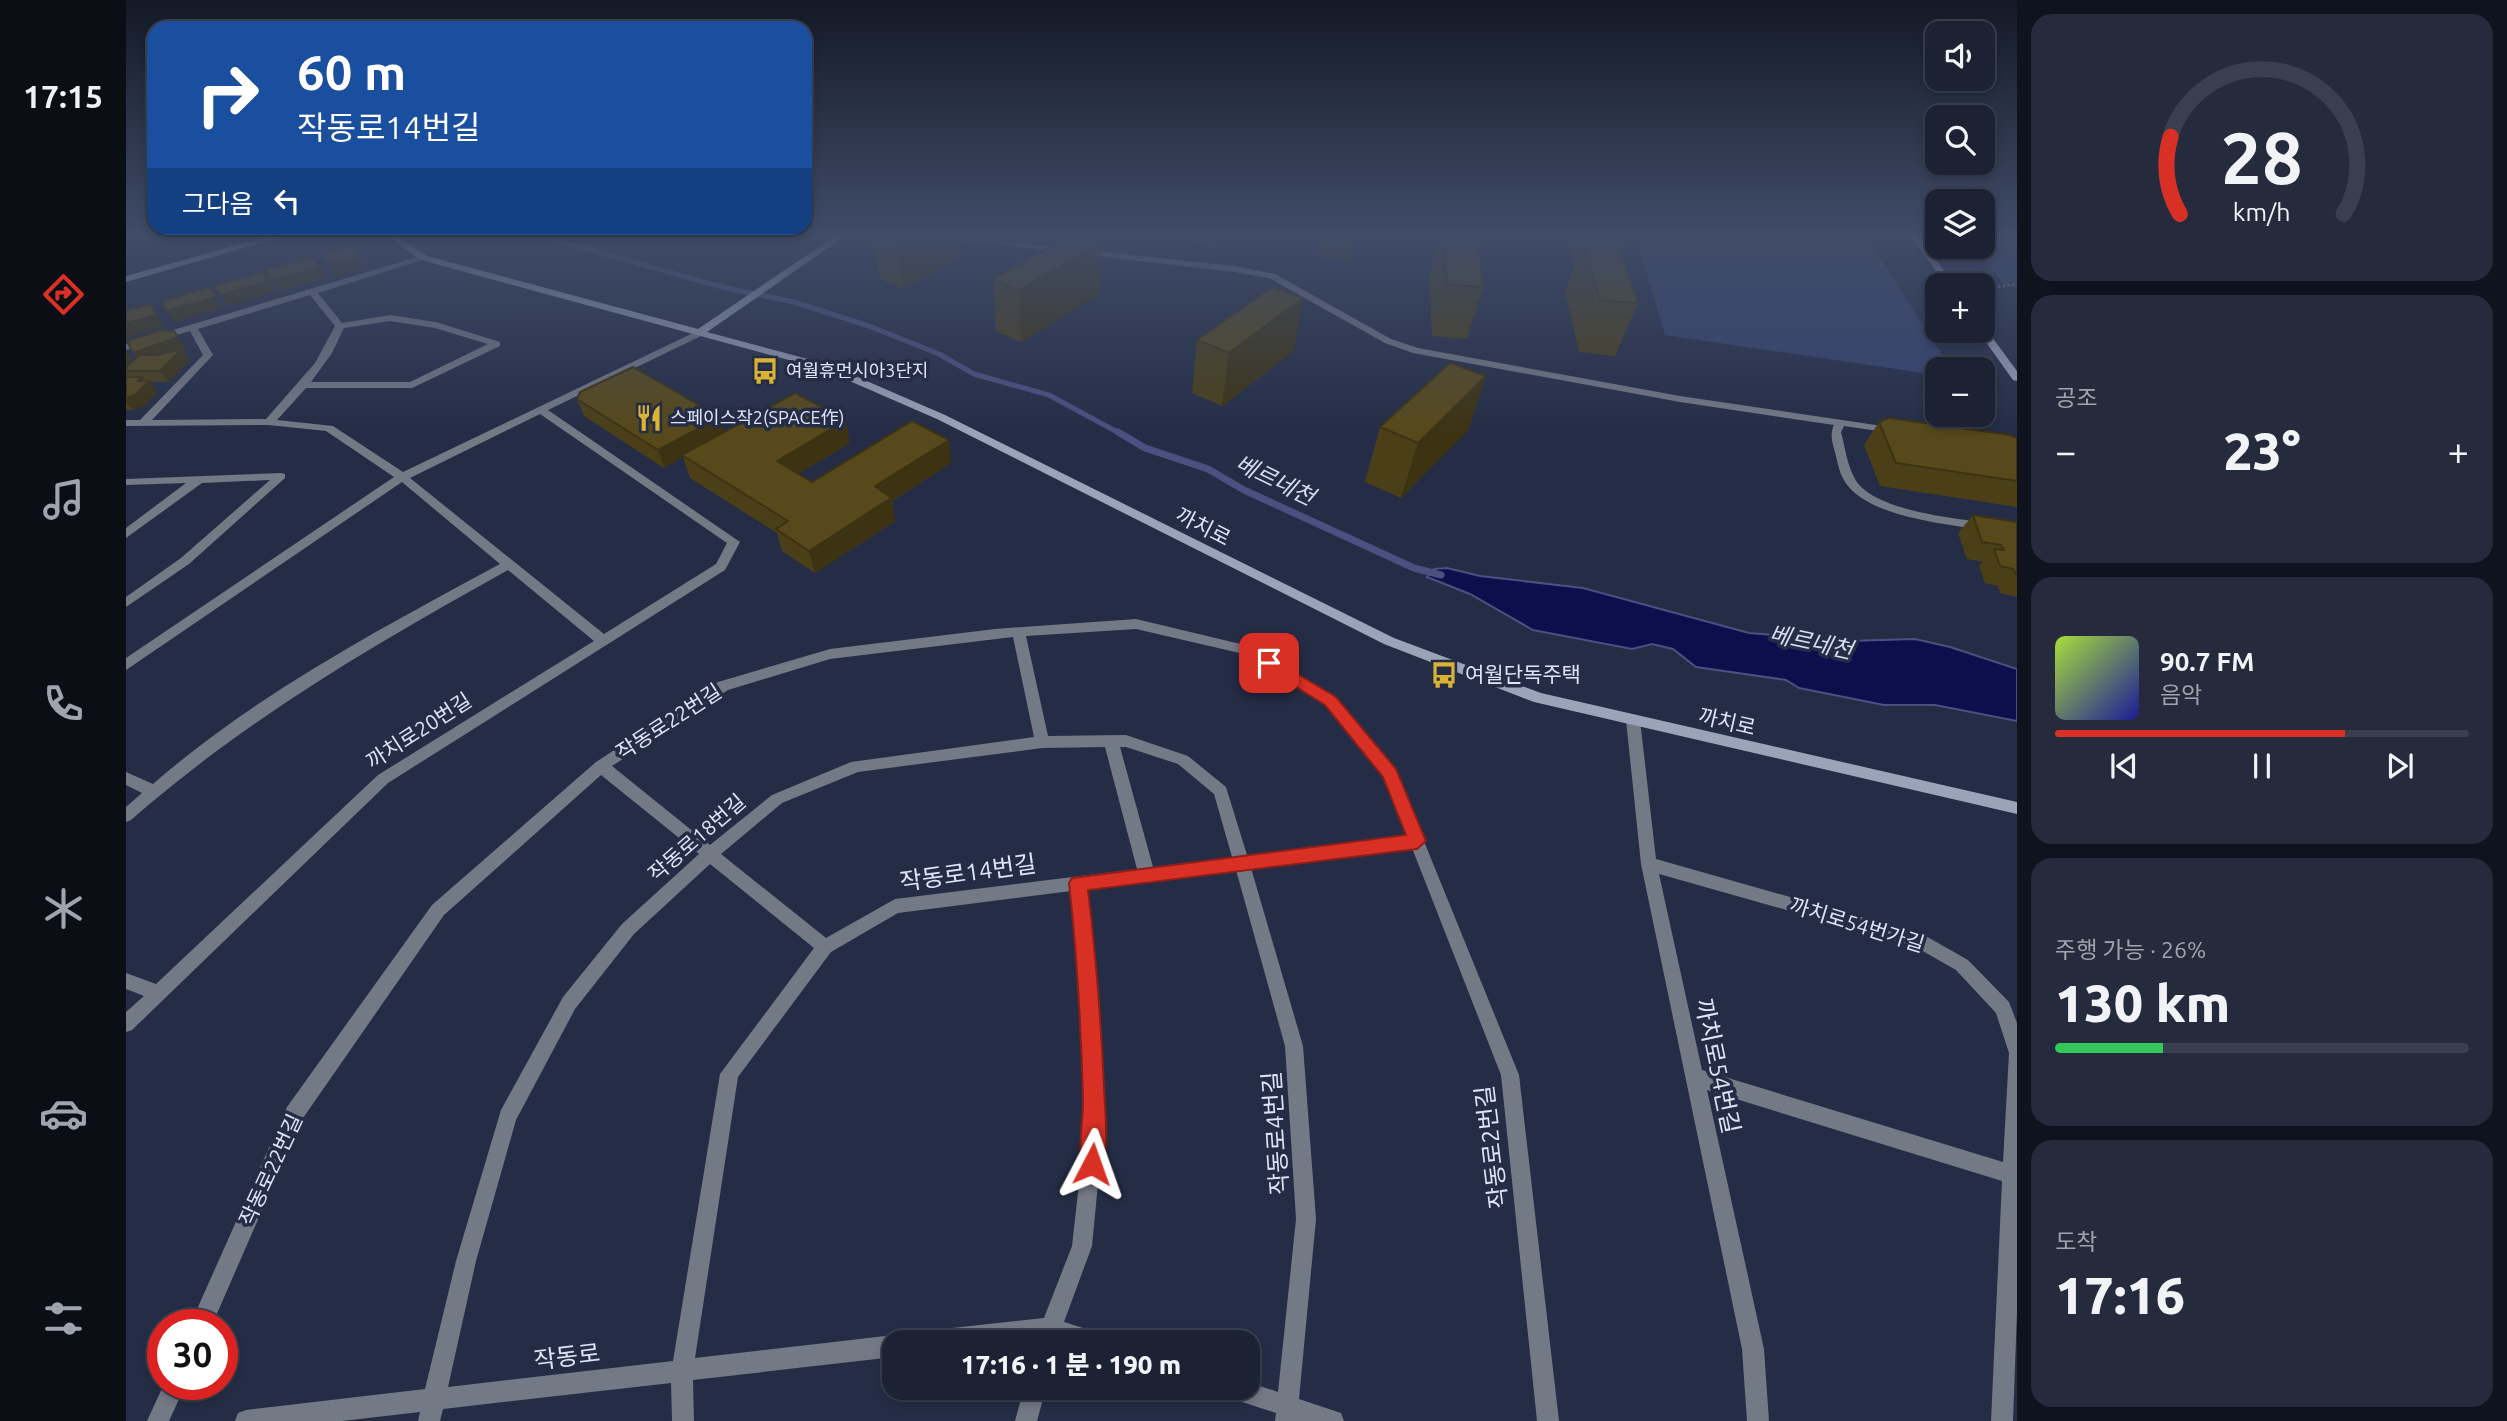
<!DOCTYPE html>
<html lang="ko">
<head>
<meta charset="utf-8">
<style>
	:root { --surface:#1c2234; --page:#252a3c; --text:#f1f3f6; --muted:#a0a4ac; --line:#3a3f4f; --accent:#d93025 }
	body { margin:0; font-family:Ubuntu,"Noto Sans KR",sans-serif; background:var(--page); color:var(--text); height:100vh; display:flex; flex-direction:column; font-size:26px; white-space:nowrap }
	* { box-sizing:border-box; margin:0 }
	p { font-size:23px; color:var(--muted) }
	.icon { flex:none; width:38px; height:38px; fill:none; stroke:currentColor; stroke-width:2; stroke-linecap:round; stroke-linejoin:round }
	.map { position:relative; flex:1; overflow:hidden }
	.panel { display:flex; flex-direction:column; gap:14px; padding:14px; background:#0f131d; width:490px }
	.panel>* { flex:none }
	.guide { position:absolute; left:21px; top:21px; width:665px; height:214px; border-radius:21px; box-shadow:0 4px 10px #0003,0 0 0 2px var(--line); background:#1a4fa0; color:#fff; overflow:hidden }
	.buttons { position:absolute; left:1799px; top:21px; display:grid; gap:14px }
	.buttons a { display:grid; place-items:center; width:70px; height:70px; border-radius:14px; background:var(--surface); box-shadow:0 4px 10px #0003,0 0 0 2px var(--line); font-size:35px }
	.speed { position:absolute; left:21px; top:1309px; display:flex; gap:14px; font-size:35px; font-weight:700; text-align:center }
	.speed>* { display:grid; place-content:center; width:91px; height:91px; border-radius:50%; background:var(--surface); box-shadow:0 4px 10px #0003,0 0 0 2px var(--line); line-height:1 }
	.speed .limit { border:10px solid #d22; background:#fff; color:#111 }
	.pin { position:absolute; display:grid; place-items:center; width:60px; height:60px; color:#fff; margin:-30px; border-radius:14px; box-shadow:0 4px 10px #0006 }
	.me { position:absolute; width:77px; margin:-38px; rotate:4deg; stroke-linejoin:round; filter:drop-shadow(0 0 5px #0008) }
	.turn { display:flex; align-items:center; gap:24px; height:147px; padding:0 35px; font-size:32px }
	.turn .icon { width:91px; height:91px; stroke-width:2.5 }
	.turn b { display:block; font-size:49px; line-height:60px }
	.then { display:flex; align-items:center; height:66px; padding:0 35px; background:#0003; gap:14px; font-size:26px }
	.big { font-size:52px; font-weight:800; line-height:1.1 }
	.panel .tile { flex:1; display:flex; flex-direction:column; justify-content:center; gap:10px; min-width:0; padding:0 24px; border-radius:21px; background:var(--page) }
	.panel .dial { align-items:center; gap:0 }
	.dial svg { height:182px; overflow:visible; fill:none; stroke:var(--line); stroke-width:7; stroke-linecap:round; text-anchor:middle }
	.dial text { fill:var(--text); stroke:none }
	.song { display:flex; align-items:center; gap:21px }
	.cover { width:84px; height:84px; border-radius:10px; background:linear-gradient(135deg,hsl(80 70% 55%),hsl(240 70% 35%)) }
	.played { height:7px; border-radius:4px; background:linear-gradient(90deg,var(--accent) 70%,var(--line) 70%) }
	.keys { display:flex; justify-content:space-around; direction:ltr }
	.heat { display:flex; justify-content:space-between; align-items:center; font-size:38px; direction:ltr }
	.charge { height:10px; border-radius:5px; background:linear-gradient(90deg,#34c759 26%,var(--line) 0) }
	.trip { position:absolute; left:756px; top:1330px; width:378px; height:70px; border-radius:21px; background:var(--surface); box-shadow:0 4px 10px #0003,0 0 0 2px var(--line); font-weight:800; line-height:70px; text-align:center }
	main { display:flex; flex:1; min-height:0 }
	.tabs { display:flex; flex-direction:column; width:126px; justify-content:space-around; align-items:center; background:#0b0e15; color:var(--muted) }
	.tabs .icon { width:49px; height:49px }
	.tabs .on { color:var(--accent) }
	.tabs b { font-size:32px; color:var(--text) }
	.map>svg:first-child { display:block }
	.green { fill:#35426f }
	.water { fill:#0b104d; stroke:#4b5080; stroke-width:2 }
	.lines { fill:none; stroke-linecap:round; stroke-linejoin:round }
	.stream-far1 { stroke:#4b5080; stroke-width:5 }
	.stream { stroke:#4b5080; stroke-width:7 }
	.path { stroke:#72798f; stroke-width:2.5; stroke-dasharray:2.5 2.5; stroke-linecap:butt }
	.lane { fill:#747986; fill-rule:evenodd }
	.street { fill:#747986; fill-rule:evenodd }
	.secondary { fill:#9ba3b8; fill-rule:evenodd }
	.wall { fill:#4b3f17 }
	.shaded-wall { fill:#3d3313 }
	.building { fill:#57491b; stroke:#3d3313; stroke-width:2 }
	.route { fill:#d93025; stroke:#8d1f18; stroke-width:2 }
	.labels { text-anchor:middle; stroke-width:7; stroke-linejoin:round; paint-order:stroke }
	.far-poi-label { font-size:18px; fill:#dfe5f6; stroke:#252d46; text-anchor:start }
	.street-label { font-size:21px; fill:#dfe5f6; stroke:#252d46 }
	.poi-label { font-size:21px; fill:#dfe5f6; stroke:#252d46; text-anchor:start }
	.water-label { font-size:23px; font-style:italic; fill:#d6ddf1; stroke:#252d46 }
	.near-street-label { font-size:24px; fill:#dfe5f6; stroke:#252d46 }
</style>
</head>
<body>
<main>
<nav class="tabs">
<b>17:15</b>
<svg class="icon on" aria-label="directions" viewBox="0 0 24 24"><path d="M12 3l9 9-9 9-9-9zM9 14v-3h6M13 9l2 2-2 2"/></svg>
<svg class="icon" aria-label="music" viewBox="0 0 24 24"><path d="M9 18V5l10-2v13"/><circle cx="6" cy="18" r="3"/><circle cx="16" cy="16" r="3"/></svg>
<svg class="icon" aria-label="phone" viewBox="0 0 24 24"><path d="M5 4h4l2 5-3 2q2 4 5 5l2-3 5 2v4C11 20 4 13 5 4z"/></svg>
<svg class="icon" aria-label="climate" viewBox="0 0 24 24"><path d="M12 3v18M4 7l16 10M4 17L20 7"/></svg>
<svg class="icon" aria-label="car" viewBox="0 0 24 24"><path d="M5 17H2v-5l4-1 3-4h7l3 4 3 1v5h-3M9 17h6M6 11h13"/><circle cx="7" cy="17" r="2"/><circle cx="17" cy="17" r="2"/></svg>
<svg class="icon" aria-label="filters" viewBox="0 0 24 24"><path d="M4 7h16M4 17h16"/><circle cx="9" cy="7" r="2"/><circle cx="15" cy="17" r="2"/></svg>
</nav>
<div class="map">
<svg width="1891" height="1421" viewBox="0 0 1891 1421">
	<rect width="100%" height="100%" fill="#252d46"/>
	<g class="green">
		<path d="M 1509,234 L 1739,234 L 1825,369 L 1811,369 L 1811,375 L 1539,335 Z"/>
		<path d="M 1857,234 L 1891,234 L 1891,288 L 1879,286 L 1848,247 L 1857,247 Z"/>
	</g>
	<path class="water" d="M 1321,568 L 1354,576 L 1457,588 L 1623,633 L 1723,641 L 1789,639 L 1824,647 L 1891,669 L 1891,721 L 1809,705 L 1758,705 L 1673,688 L 1660,680 L 1570,667 L 1547,649 L 1526,644 L 1506,649 L 1407,630 L 1344,594 L 1301,577 L 1308,569 Z"/>
	<g class="lines">
		<path class="stream-far1" d="M 408,234 L 596,287 L 668,302 L 743,326 L 813,354 L 848,374 L 923,395 L 995,434"/>
		<path class="stream" d="M 992,432 L 1019,448 L 1082,469 L 1118,490 L 1288,568 L 1315,575"/>
		<path class="path" d="M 1857,289 L 1891,284"/>
		<path class="lane" d="M 779,234 L 811,234 L 1108,266 L 1149,274 L 1265,339 L 1292,348 L 1554,396 L 1770,428 L 1770,432 L 1766,433 L 1718,426 L 1715,432 C 1719,447 1721,465 1729,479 C 1749,515 1853,521 1891,526 L 1891,534 C 1846,527 1751,522 1722,486 C 1715,478 1712,466 1710,456 C 1707,445 1703,435 1708,425 L 1554,402 L 1287,353 L 1259,343 L 1143,278 L 1108,272 Z"/>
		<g class="street">
			<path d="M 295,256 L 302,258 L 192,293 L 216,323 L 264,315 L 310,322 L 374,342 L 374,346 L 286,388 L 180,388 L 151,420 L 207,426 L 277,472 L 569,332 L 575,332 L 575,336 L 422,410 L 614,542 L 599,570 L 262,783 L 6,1030 L 0,1032 L 0,1012 L 18,996 L 0,989 L 0,973 L 30,984 L 252,775 L 468,641 L 382,570 C 246,646 123,717 5,820 L 0,822 L 0,807 L 16,793 L 0,785 L 0,772 L 27,784 C 130,694 254,629 374,564 L 276,482 L 0,670 L 0,658 L 268,477 L 200,431 L 143,425 L 0,426 L 0,420 L 14,420 L 77,355 L 64,331 L 0,350 L 0,344 ZM 184,295 L 209,326 L 189,363 L 140,419 L 26,420 L 87,355 L 72,329 ZM 264,321 L 309,328 L 362,344 L 284,382 L 185,382 L 206,353 L 218,328 ZM 414,414 L 601,543 L 590,564 L 478,634 L 284,478 Z"/>
			<path d="M 155,473 L 159,474 L 159,478 L 63,564 L 0,607 L 0,597 L 55,558 L 144,480 L 76,483 L 0,538 L 0,528 L 60,483 L 0,485 L 0,479 Z"/>
			<path d="M 1010,619 L 1127,647 L 1209,697 L 1269,770 L 1393,1075 L 1433,1421 L 1411,1421 L 1375,1075 L 1286,848 L 1125,868 L 1177,1046 L 1190,1219 L 1173,1399 L 1215,1413 L 1218,1421 L 1149,1421 L 1150,1413 L 1098,1396 L 1095,1388 L 1122,1388 L 1122,1382 L 1152,1392 L 1170,1219 L 1159,1046 L 1110,870 L 961,889 L 973,994 L 978,1121 L 966,1246 L 938,1322 L 976,1334 L 979,1342 L 909,1342 L 910,1340 L 892,1342 L 788,1342 L 791,1334 L 799,1331 L 918,1318 L 946,1246 L 960,1121 L 955,994 L 945,891 L 772,913 L 705,952 L 612,1077 L 569,1358 L 768,1335 L 776,1338 L 777,1342 L 768,1342 L 768,1357 L 567,1380 L 568,1421 L 546,1421 L 545,1383 L 317,1409 L 314,1421 L 292,1421 L 294,1412 L 216,1421 L 109,1421 L 112,1413 L 120,1410 L 299,1389 L 330,1261 L 375,1110 L 437,997 L 496,924 L 573,854 L 475,775 L 318,915 L 175,1121 L 86,1325 L 64,1325 L 161,1107 L 306,905 L 470,762 L 592,682 L 704,649 L 869,629 ZM 1010,629 L 1118,654 L 1199,705 L 1258,777 L 1281,836 L 1121,855 L 1100,787 L 1062,756 L 1000,735 L 922,736 L 900,636 ZM 887,637 L 908,737 L 725,762 L 646,795 L 584,845 L 486,766 L 602,690 L 704,659 ZM 979,747 L 1011,869 L 769,899 L 700,938 L 595,854 L 656,803 L 732,772 L 916,748 ZM 994,747 L 1000,747 L 1052,764 L 1088,794 L 1106,857 L 1027,867 ZM 584,864 L 688,948 L 594,1074 L 547,1361 L 322,1387 L 350,1261 L 390,1120 L 449,1009 L 508,934 Z"/>
			<path d="M 1507,715 L 1512,716 L 1514,720 L 1530,859 L 1798,935 L 1842,960 L 1883,1002 L 1891,1023 L 1891,1312 L 1887,1421 L 1865,1421 L 1876,1181 L 1581,1090 L 1638,1349 L 1643,1421 L 1621,1421 L 1616,1349 L 1515,864 L 1500,720 L 1502,716 ZM 1533,874 L 1788,946 L 1830,970 L 1870,1013 L 1883,1053 L 1877,1162 L 1576,1070 Z"/>
			<path d="M 38,1384 L 60,1384 L 43,1421 L 21,1421 Z"/>
			<path d="M 898,1388 L 920,1388 L 911,1421 L 889,1421 Z"/>
		</g>
		<g class="secondary">
			<path d="M 151,234 L 166,234 L 0,282 L 0,276 Z"/>
			<path d="M 258,234 L 268,234 L 301,256 L 572,329 L 712,234 L 722,234 L 581,332 L 704,365 L 819,415 L 1268,638 L 1415,693 L 1891,802 L 1891,814 L 1408,702 L 1258,644 L 811,419 L 696,369 L 295,260 Z"/>
			<path d="M 1783,234 L 1792,234 L 1828,285 L 1820,285 Z"/>
			<path d="M 1857,328 L 1860,329 L 1891,371 L 1891,381 L 1887,380 L 1852,331 L 1857,331 Z"/>
		</g>
	</g>
	<g class="wall">
		<path d="M 747,234 L 831,234 L 833,259 L 777,289 L 754,279 Z"/>
		<path d="M 1063,234 L 1096,234 L 1093,247 L 1063,244 Z"/>
		<path d="M 1194,234 L 1228,234 L 1223,260 L 1192,257 Z"/>
		<path d="M 1314,234 L 1360,234 L 1354,257 L 1357,287 L 1341,339 L 1306,336 L 1303,277 Z"/>
		<path d="M 1440,234 L 1500,234 L 1494,249 L 1512,303 L 1489,356 L 1453,352 L 1439,291 L 1448,267 Z"/>
		<path d="M 975,243 L 974,294 L 895,342 L 870,331 L 867,279 Z"/>
		<path d="M 195,267 L 201,278 L 153,291 L 145,281 L 139,270 Z"/>
		<path d="M 1071,340 L 1168,351 L 1096,406 L 1066,393 Z"/>
		<path d="M 60,349 L 57,350 L 64,360 L 42,382 L 24,382 L 31,392 L 18,406 L 7,410 L 0,410 L 0,351 L 6,362 Z"/>
		<path d="M 1360,376 L 1342,430 L 1275,498 L 1239,482 L 1254,427 Z"/>
		<path d="M 451,399 L 598,432 L 724,443 L 672,474 L 686,482 L 825,463 L 766,501 L 769,521 L 689,573 L 656,551 L 651,533 L 564,478 L 557,457 L 538,468 L 458,416 Z"/>
		<path d="M 1753,422 L 1891,438 L 1891,507 L 1754,486 L 1738,445 Z"/>
		<path d="M 1847,515 L 1891,522 L 1891,597 L 1874,593 L 1872,586 L 1859,583 L 1853,566 L 1857,562 L 1841,559 L 1832,533 Z"/>
	</g>
	<g class="shaded-wall">
		<path d="M 778,234 L 831,234 L 833,259 L 777,289 L 770,238 Z"/>
		<path d="M 975,243 L 974,294 L 895,342 L 893,290 Z"/>
		<path d="M 234,257 L 240,268 L 210,276 L 204,265 Z"/>
		<path d="M 195,267 L 201,278 L 153,291 L 147,280 Z"/>
		<path d="M 143,281 L 150,292 L 102,306 L 94,295 Z"/>
		<path d="M 90,297 L 97,308 L 48,322 L 40,311 Z"/>
		<path d="M 1177,298 L 1168,351 L 1096,406 L 1103,353 Z"/>
		<path d="M 25,304 L 32,315 L 38,326 L 0,337 L 0,323 Z"/>
		<path d="M 48,331 L 60,349 L 57,350 L 64,360 L 42,382 L 34,371 L 16,365 L 7,353 Z"/>
		<path d="M 0,351 L 3,355 L 10,369 L 0,371 Z"/>
		<path d="M 1360,376 L 1342,430 L 1275,498 L 1292,443 Z"/>
		<path d="M 16,377 L 21,383 L 23,381 L 31,392 L 18,406 L 7,410 L 0,402 L 0,398 Z"/>
		<path d="M 594,417 L 599,434 L 556,455 L 557,457 L 538,468 L 532,450 Z"/>
		<path d="M 720,420 L 724,443 L 657,483 L 651,461 Z"/>
		<path d="M 823,440 L 825,463 L 766,501 L 769,521 L 689,573 L 683,551 L 749,486 Z"/>
	</g>
	<g class="building">
		<path d="M 762,234 L 778,234 L 770,238 Z"/>
		<path d="M 947,234 L 952,234 L 975,243 L 893,290 L 867,279 Z"/>
		<path d="M 1317,234 L 1351,234 L 1357,287 L 1321,284 Z"/>
		<path d="M 1458,240 L 1492,243 L 1512,303 L 1474,300 Z"/>
		<path d="M 226,246 L 234,257 L 204,265 L 197,254 Z"/>
		<path d="M 187,257 L 195,267 L 147,280 L 139,270 Z"/>
		<path d="M 136,272 L 143,281 L 94,295 L 88,286 Z"/>
		<path d="M 83,287 L 90,297 L 40,311 L 36,301 Z"/>
		<path d="M 1146,287 L 1177,298 L 1103,353 L 1071,340 Z"/>
		<path d="M 25,304 L 30,315 L 0,323 L 0,310 Z"/>
		<path d="M 36,330 L 48,331 L 52,337 L 7,353 L 1,341 Z"/>
		<path d="M 56,349 L 34,371 L 0,371 L 0,368 L 13,355 L 31,355 Z"/>
		<path d="M 1324,363 L 1360,376 L 1292,443 L 1254,427 Z"/>
		<path d="M 507,367 L 594,417 L 532,450 L 451,399 L 454,392 Z"/>
		<path d="M 0,377 L 16,377 L 12,381 L 23,381 L 9,395 L 0,398 Z"/>
		<path d="M 669,393 L 720,420 L 651,461 L 686,482 L 786,421 L 823,440 L 749,486 L 765,498 L 683,551 L 650,529 L 662,521 L 556,455 Z"/>
		<path d="M 1763,418 L 1884,435 L 1891,438 L 1891,481 L 1770,463 L 1753,422 Z"/>
		<path d="M 1847,515 L 1891,522 L 1891,576 L 1887,569 L 1874,566 L 1868,549 L 1878,550 L 1875,545 L 1856,542 Z"/>
	</g>
	<linearGradient id="sky" x2="0" y2="1"><stop stop-color="#141926"/><stop offset="0.54" stop-color="#404c68"/><stop offset="1" stop-color="#404c68" stop-opacity="0"/></linearGradient>
	<rect width="1891" height="433" fill="url(#sky)"/>
	<path class="route" d="M 1143,657 L 1210,697 L 1270,769 L 1300,841 L 1291,849 L 962,890 C 970,956 975,1021 978,1087 C 979,1113 984,1147 974,1172 L 966,1175 L 958,1172 C 950,1152 958,1120 957,1097 C 955,1025 951,955 943,883 L 946,878 L 1280,835 L 1257,777 L 1199,705 L 1138,667 L 1138,659 Z"/>
	<defs>
		<symbol id="bus-bare" viewBox="-9 -9 18 18"><path d="M-5-6H5V4H4V6H2V4H-2V6H-4V4H-5ZM-3.5-4V0h7V-4ZM-3.5 1.2v1.5H-2V1.2ZM2 1.2v1.5H3.5V1.2Z" fill="#dab334" stroke="#252d46" stroke-width="2.5" paint-order="stroke"/></symbol>
		<symbol id="restaurant-bare" viewBox="-9 -9 18 18"><path d="M-5-6h1v4h1v-4h1v4h1v-4h1v5L-1.5 .5V6h-2V.5L-5-1ZM5-6V6H3V1.5H1.5Q1.5-4 5-6Z" fill="#dab334" stroke="#252d46" stroke-width="2.5" paint-order="stroke"/></symbol>
	</defs>
	<g fill-rule="evenodd">
		<use href="#bus-bare" x="620" y="352" width="38" height="38"/>
		<use href="#restaurant-bare" x="504" y="399" width="38" height="38"/>
		<use href="#bus-bare" x="1299" y="656" width="38" height="38"/>
	</g>
	<g class="labels">
		<g class="far-poi-label">
			<text x="660" y="377">여월휴먼시아3단지</text>
			<text x="544" y="424">스페이스작2(SPACE作)</text>
		</g>
		<g class="street-label">
			<text transform="translate(1077 527) rotate(27)" y="7">까치로</text>
			<text transform="translate(543 722) rotate(-33)" y="7">작동로22번길</text>
			<text transform="translate(1601 722) rotate(13)" y="7">까치로</text>
			<text transform="translate(293 731) rotate(-33)" y="7">까치로20번길</text>
			<text transform="translate(571 838) rotate(-41)" y="7">작동로18번길</text>
			<text transform="translate(1731 925) rotate(17)" y="7">까치로54번가길</text>
			<text transform="translate(145 1170) rotate(-65)" y="7">작동로22번길</text>
		</g>
		<g class="poi-label">
			<text x="1339" y="682">여월단독주택</text>
		</g>
		<g class="water-label">
			<text transform="translate(1149 480) rotate(26)" y="8">베르네천</text>
			<text transform="translate(1685 642) rotate(12)" y="8">베르네천</text>
		</g>
		<g class="near-street-label">
			<text transform="translate(842 873) rotate(-8)" y="8">작동로14번길</text>
			<text transform="translate(1591 1066) rotate(78)" y="8">까치로54번길</text>
			<text transform="translate(1150 1133) rotate(-94)" y="8">작동로4번길</text>
			<text transform="translate(1366 1147) rotate(-97)" y="8">작동로2번길</text>
			<text transform="translate(441 1357) rotate(-7)" y="8">작동로</text>
		</g>
	</g>
</svg>
<div class="buttons">
<a><svg class="icon" aria-label="sound" viewBox="0 0 24 24"><path d="M4 9h4l5-4v14l-5-4H4zM17 9q2 3 0 6"/></svg></a>
<a><svg class="icon" aria-label="search" viewBox="0 0 24 24"><circle cx="10" cy="10" r="6"/><path d="M15 15l6 6"/></svg></a>
<a><svg class="icon" aria-label="layers" viewBox="0 0 24 24"><path d="M12 4l9 5-9 5-9-5zM3 14l9 5 9-5"/></svg></a>
<a>+</a>
<a>−</a>
</div>
<div class="speed"><div class="limit">30</div></div>
<div class="pin" style="left:1143px;top:663px;background:#d93025"><svg class="icon" aria-label="arrive" viewBox="0 0 24 24"><path d="M6 21V4h12l-3 4 3 4H6"/></svg></div>
<svg class="me" style="left:966px;top:1164px" viewBox="-20 -20 40 40"><path d="M0-17L14 15 0 8-14 15z" fill="#d93025" stroke="#fff" stroke-width="4"/></svg>
<div class="trip">17:16 · 1 분 · 190 m</div>
<div class="guide">
<div class="turn"><svg class="icon" aria-label="right" viewBox="0 0 24 24"><path d="M7 20v-9h11M14 6l5 5-5 5"/></svg><div><b>60 m</b>작동로14번길</div></div>
<div class="then">그다음<svg class="icon" aria-label="left" viewBox="0 0 24 24"><path d="M17 20v-9H6M10 6l-5 5 5 5"/></svg></div>
</div>
</div>
<section class="panel">
<div class="tile dial"><svg viewBox="0 0 100 80">
<path d="M14 69A42 42 0 1 1 86 69"/>
<path d="M14 69A42 42 0 0 1 10 35" stroke="#d93025"/>
<text x="50" y="56" font-size="32" font-weight="700">28</text>
<text x="50" y="72" font-size="11">km/h</text>
</svg></div>
<div class="tile"><p>공조</p>
<div class="heat"><a>−</a><b class="big">23°</b><a>+</a></div>
</div>
<div class="tile">
<div class="song"><i class="cover"></i><div><b>90.7 FM</b><p>음악</p></div></div>
<div class="played"></div>
<div class="keys"><svg class="icon" aria-label="previous" viewBox="0 0 24 24"><path d="M18 5L8 12l10 7zM5 5v14"/></svg><svg class="icon" aria-label="pause" viewBox="0 0 24 24"><path d="M8 5v14M16 5v14"/></svg><svg class="icon" aria-label="next" viewBox="0 0 24 24"><path d="M6 5l10 7-10 7zM19 5v14"/></svg></div>
</div>
<div class="tile"><p>주행 가능 · 26%</p><b class="big">130 km</b><div class="charge"></div></div>
<div class="tile"><p>도착</p><b class="big">17:16</b></div>
</section>
</main>
</body>
</html>
